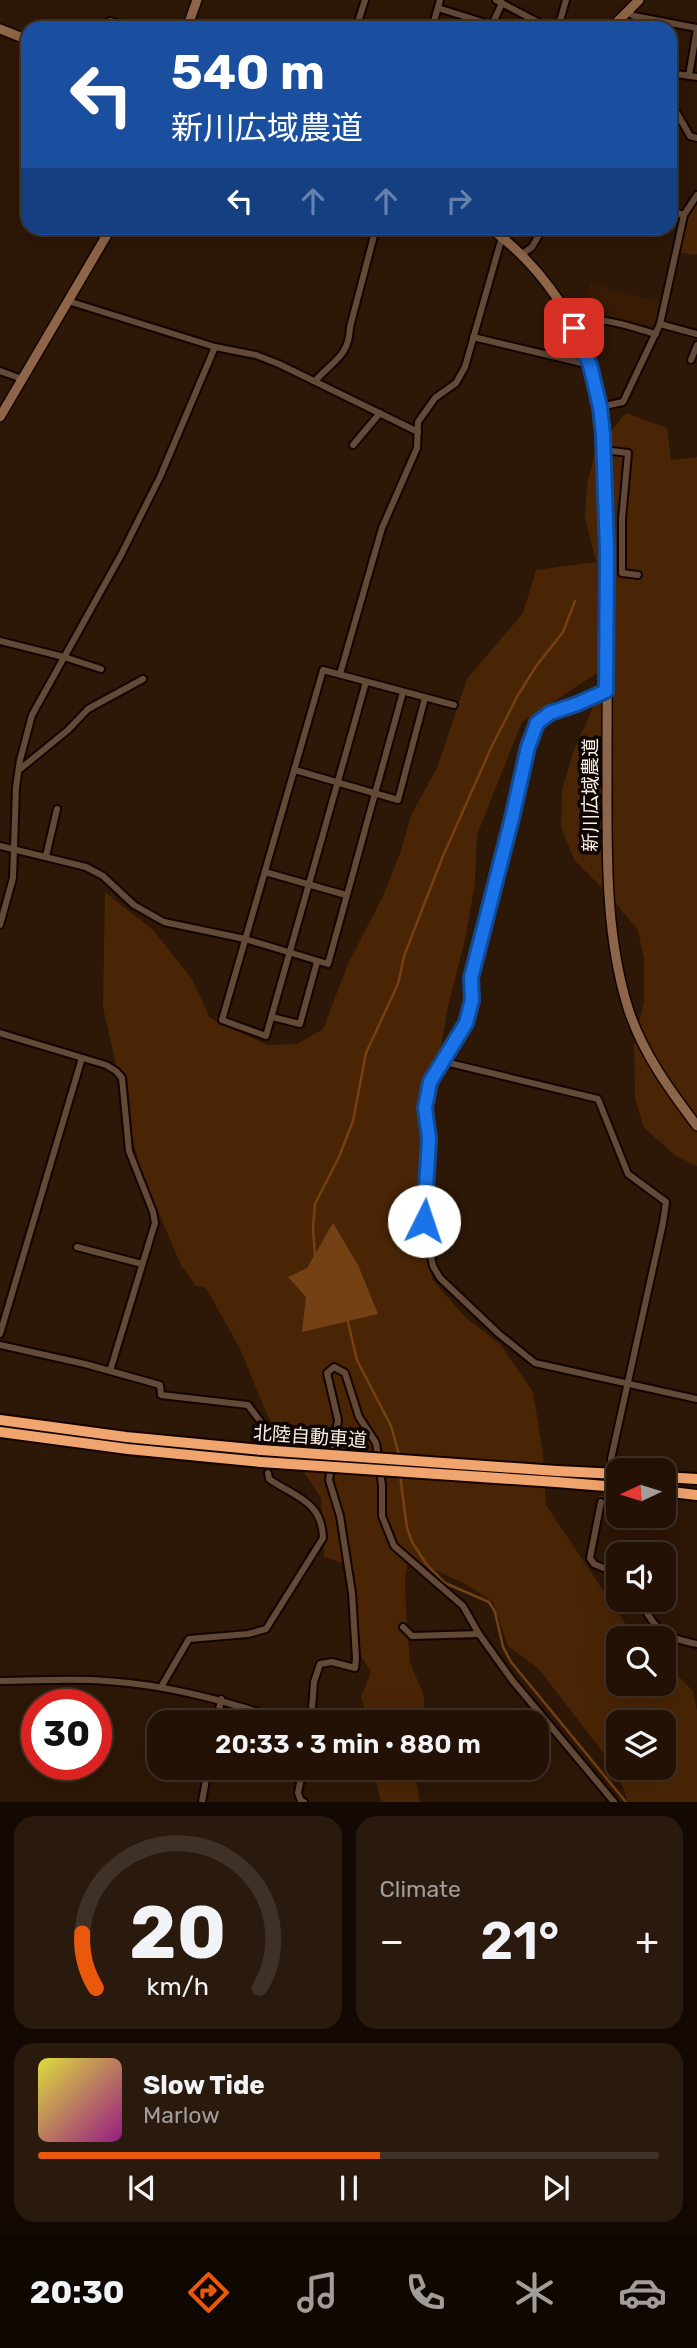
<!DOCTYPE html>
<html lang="en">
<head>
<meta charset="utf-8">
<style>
	:root { --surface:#221104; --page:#2a1a0e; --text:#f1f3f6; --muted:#a29d9a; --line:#3f3126; --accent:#ea580c }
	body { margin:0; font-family:Rubik,"Noto Sans JP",sans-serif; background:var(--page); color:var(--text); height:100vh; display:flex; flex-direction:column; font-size:26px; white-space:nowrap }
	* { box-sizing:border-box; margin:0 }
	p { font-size:23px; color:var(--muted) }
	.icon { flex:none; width:38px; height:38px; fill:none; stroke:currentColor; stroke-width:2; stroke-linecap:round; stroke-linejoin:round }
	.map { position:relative; height:1802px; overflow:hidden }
	.details { display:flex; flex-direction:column; gap:14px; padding:14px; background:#130902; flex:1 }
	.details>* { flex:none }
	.top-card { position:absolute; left:21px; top:21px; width:656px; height:214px; border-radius:21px; box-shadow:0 7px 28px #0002,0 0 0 2px var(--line); background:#1a4fa0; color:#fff; overflow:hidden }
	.needle { width:46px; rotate:266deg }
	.controls { position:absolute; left:606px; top:1458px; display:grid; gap:14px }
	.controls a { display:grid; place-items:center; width:70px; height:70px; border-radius:14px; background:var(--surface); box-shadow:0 7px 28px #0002,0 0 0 2px var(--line); font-size:35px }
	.speed { position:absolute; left:21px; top:1689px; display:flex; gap:14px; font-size:35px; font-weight:700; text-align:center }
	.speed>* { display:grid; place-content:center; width:91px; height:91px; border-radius:50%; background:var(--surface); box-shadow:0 7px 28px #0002,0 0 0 2px var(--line); line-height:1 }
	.speed .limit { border:10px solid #d22; background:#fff; color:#111 }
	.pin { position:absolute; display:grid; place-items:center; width:60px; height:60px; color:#fff; margin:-30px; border-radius:14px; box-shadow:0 4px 10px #0006 }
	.me { position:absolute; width:77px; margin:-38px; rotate:4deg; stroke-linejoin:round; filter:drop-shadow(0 0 5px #0008) }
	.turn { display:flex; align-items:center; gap:24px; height:147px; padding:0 35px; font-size:32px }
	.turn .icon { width:91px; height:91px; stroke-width:2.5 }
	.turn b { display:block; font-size:49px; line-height:60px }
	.lanes { display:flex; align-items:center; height:66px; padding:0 35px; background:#0003; justify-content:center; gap:35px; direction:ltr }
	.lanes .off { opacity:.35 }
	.big { font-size:52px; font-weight:600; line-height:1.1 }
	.details .tile { flex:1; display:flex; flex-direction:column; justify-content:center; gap:10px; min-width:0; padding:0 24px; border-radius:21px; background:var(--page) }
	.details .dial { align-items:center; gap:0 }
	.dial svg { height:182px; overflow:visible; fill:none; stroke:var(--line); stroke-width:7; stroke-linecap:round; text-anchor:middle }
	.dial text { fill:var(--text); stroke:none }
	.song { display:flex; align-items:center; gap:21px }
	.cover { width:84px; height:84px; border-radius:10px; background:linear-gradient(135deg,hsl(60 70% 55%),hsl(310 70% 35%)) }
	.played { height:7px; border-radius:4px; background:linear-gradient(90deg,var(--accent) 55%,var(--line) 55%) }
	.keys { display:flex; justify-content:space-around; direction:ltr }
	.heat { display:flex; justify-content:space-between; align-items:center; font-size:38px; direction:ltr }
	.details .tiles { flex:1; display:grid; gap:14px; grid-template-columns:1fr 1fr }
	.tile:last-child { grid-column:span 2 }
	.trip { position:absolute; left:147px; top:1710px; width:402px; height:70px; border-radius:21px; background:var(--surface); box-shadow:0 7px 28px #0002,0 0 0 2px var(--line); font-weight:600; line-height:70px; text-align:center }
	.tab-bar { display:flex; height:112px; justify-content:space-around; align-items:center; background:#0e0702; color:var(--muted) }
	.tab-bar .icon { width:49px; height:49px }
	.tab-bar .active { color:var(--accent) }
	.tab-bar b { font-size:32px; color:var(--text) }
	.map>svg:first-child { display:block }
	.built { fill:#371b05 }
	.green { fill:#492505; fill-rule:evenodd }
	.water { fill:#744115 }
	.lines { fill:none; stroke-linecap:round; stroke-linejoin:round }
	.stream { stroke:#744115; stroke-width:2.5 }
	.street-tunnel { stroke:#4c3828; stroke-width:6; stroke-dasharray:6 3; stroke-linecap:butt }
	.street-casing { stroke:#140300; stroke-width:10 }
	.secondary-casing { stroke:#140300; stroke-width:12 }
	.highway-casing { stroke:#140300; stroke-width:14 }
	.street { stroke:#634a37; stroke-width:6 }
	.secondary { stroke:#8d6548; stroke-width:9 }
	.highway { stroke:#f0a56e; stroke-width:10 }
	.highway-bridge-casing { stroke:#140300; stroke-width:14; stroke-linecap:butt }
	.highway-bridge { stroke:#f0a56e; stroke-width:10 }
	.route-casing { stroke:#114b97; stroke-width:18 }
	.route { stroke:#1a73e8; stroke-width:12 }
	.labels { text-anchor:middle; stroke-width:7; stroke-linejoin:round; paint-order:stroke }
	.street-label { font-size:19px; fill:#fdf0e7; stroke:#0e0602 }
</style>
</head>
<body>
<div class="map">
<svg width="697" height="1802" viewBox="0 0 697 1802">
	<rect width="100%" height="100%" fill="#2d1706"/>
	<path class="built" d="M 590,283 L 661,302 L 654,330 L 604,317 L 583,314 Z"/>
	<g class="green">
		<path d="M 697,202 L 697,254 L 694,255 L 678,252 L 688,217 Z"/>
		<path d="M 626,413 L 667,428 L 671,460 L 697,457 L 697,1166 L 676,1156 L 644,1128 L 635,1099 L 634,1046 L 644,1000 L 644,960 L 638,930 L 607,893 L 575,861 L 561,828 L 562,789 L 574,750 L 591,712 L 602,670 L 522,722 L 477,835 L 475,883 L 465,940 L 448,1007 L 430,1109 L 425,1150 L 425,1192 L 432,1279 L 465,1317 L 501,1345 L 533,1392 L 543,1453 L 546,1505 L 635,1638 L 618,1638 L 618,1684 L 663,1684 L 663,1661 L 693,1691 L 697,1711 L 697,1802 L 628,1802 L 617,1771 L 539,1669 L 508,1646 L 493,1602 L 465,1584 L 409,1558 L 405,1576 L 406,1613 L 410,1662 L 424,1696 L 424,1714 L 421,1722 L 369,1722 L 361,1697 L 371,1672 L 357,1650 L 356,1593 L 350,1565 L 324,1557 L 321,1498 L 268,1417 L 240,1349 L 206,1288 L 196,1286 L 181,1265 L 140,1170 L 103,1007 L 105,892 L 153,930 L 192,979 L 210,1018 L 267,1045 L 297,1044 L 323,1029 L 348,964 L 382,898 L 401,851 L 411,815 L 437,768 L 467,679 L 523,613 L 536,570 L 596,562 L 585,517 L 587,484 L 596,449 ZM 618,1722 L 663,1722 L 663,1768 L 618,1768 Z"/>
		<path d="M 373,1768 L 414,1768 L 420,1802 L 381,1802 Z"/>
	</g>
	<path class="water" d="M 333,1223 L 358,1265 L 378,1314 L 302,1332 L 306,1297 L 288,1277 L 307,1268 Z"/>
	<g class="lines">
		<g class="stream">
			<path d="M 315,1257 L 313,1227 L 315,1204 L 339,1157 L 353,1121 L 366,1053 L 398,984 L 404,956 L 443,856 L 491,748 L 518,695 L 537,665 L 563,632 L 575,601"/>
			<path d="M 347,1318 L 357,1360 L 391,1426 L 400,1458"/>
			<path d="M 400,1475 L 407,1528 L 412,1542 L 427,1565 L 445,1583 L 489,1602 L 495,1612 L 503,1647 L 511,1662 L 626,1802"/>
		</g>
		<path class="street-tunnel" d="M 601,1502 L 611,1459"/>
		<defs>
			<g id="street">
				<path d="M 496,0 L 549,28"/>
				<path d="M 438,8 L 492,25 L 502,3"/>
				<path d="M 627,12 L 634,16 L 697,28 L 689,76"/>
				<path d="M 110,21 L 134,28"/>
				<path d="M 356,28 L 365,0"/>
				<path d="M 432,28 L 440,0"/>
				<path d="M 558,28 L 566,0"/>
				<path d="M 670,73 L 697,77"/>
				<path d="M 677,113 L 690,136 L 697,138"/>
				<path d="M 670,211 L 684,215"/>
				<path d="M 521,255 L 532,247 L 543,228"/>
				<path d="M 68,301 L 215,347 L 256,355 L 279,364 L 418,432"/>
				<path d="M 571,322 C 601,315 627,326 656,334"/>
				<path d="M 660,324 L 697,334"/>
				<path d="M 473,337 L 590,365"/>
				<path d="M 691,360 L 697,345"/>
				<path d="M 0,371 L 22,379"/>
				<path d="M 316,380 C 334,360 349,356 350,327 L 376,228"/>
				<path d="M 600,407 L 623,402 L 660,324 L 684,215 L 697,195"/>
				<path d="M 353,445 L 380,413"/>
				<path d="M 604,450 L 628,453 L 622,519 L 622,573 L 638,575"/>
				<path d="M 0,641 L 64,657 L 101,669"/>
				<path d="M 340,674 L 382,528 L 417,448 L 418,422 L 435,398 L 456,383 L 465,367 L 502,237"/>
				<path d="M 366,682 L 266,1036 L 222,1020 L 323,670 L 454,705"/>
				<path d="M 606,691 L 577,704 L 549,713 L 537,722 L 528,747 L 512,818 L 471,978 L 473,1001 L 466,1023 L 430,1082 L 425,1108 L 429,1139 L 424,1221 L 433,1266 L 440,1278 L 499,1334 L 535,1363 L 697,1399"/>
				<path d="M 19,770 L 68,730 L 88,709 L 143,679"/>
				<path d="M 295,770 L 398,800 L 425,698"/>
				<path d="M 0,846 L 86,867 L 103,876 L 134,905 L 164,922 L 245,939 L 328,964 L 403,692"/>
				<path d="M 46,856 L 57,809"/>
				<path d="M 265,872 L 346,895"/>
				<path d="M 0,925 L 13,878 L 16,787 L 20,760 L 32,715 L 121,555 L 160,477 L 215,347"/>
				<path d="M 272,1017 L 300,1024 L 317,962"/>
				<path d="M 0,1033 L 106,1065 L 116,1071 L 122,1078 L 129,1151 L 153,1212 L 155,1223 L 110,1371"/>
				<path d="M 441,1061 L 598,1099 L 628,1174 L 666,1202 L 663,1223 L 611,1459"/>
				<path d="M 77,1247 L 142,1264"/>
				<path d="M 0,1334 L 82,1058"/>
				<path d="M 0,1345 L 85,1364 L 160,1385 L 161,1395 L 248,1405 L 260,1421 L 269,1441"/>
				<path d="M 601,1502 L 590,1558 L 594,1564 L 618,1574"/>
				<path d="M 639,1600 C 659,1632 659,1636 697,1644"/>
				<path d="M 403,1627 L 412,1636 L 479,1634"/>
				<path d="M 0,1681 C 35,1681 72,1678 107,1681 C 170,1685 229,1702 289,1722"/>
				<path d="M 161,1687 L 189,1639 L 248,1634 L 266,1629 L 323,1538 C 322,1501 295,1497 269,1479 L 268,1473"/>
				<path d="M 217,1722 L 221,1699"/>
				<path d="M 311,1722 L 314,1682 L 320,1664 L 332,1662 L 355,1668 L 356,1658 L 352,1593 L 340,1516 L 329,1480 L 338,1420 L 327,1373 L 334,1367 L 345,1373 L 359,1417 L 376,1443 L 382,1485 L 382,1516 L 394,1546 L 463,1606 L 479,1634 L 512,1680 L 614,1802"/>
				<path d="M 303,1768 L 298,1793 L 301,1801 L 304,1802"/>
				<path d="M 202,1802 L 208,1768"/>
			</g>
			<g id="secondary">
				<path d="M 187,28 L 197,0"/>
				<path d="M 611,28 L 639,0"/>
				<path d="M 0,29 L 28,40"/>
				<path d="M 490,228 C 535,261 574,312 590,367 C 605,418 605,471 606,524 C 608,608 607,693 607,777 C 607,854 605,934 628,1008 C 642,1052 669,1089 697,1126"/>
				<path d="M 0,417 L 111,228"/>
			</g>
			<g id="highway">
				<path d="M 0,1420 L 126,1437 L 261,1450"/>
				<path d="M 0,1432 L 128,1449 L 261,1462"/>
				<path d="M 557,1471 L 618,1474"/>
				<path d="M 663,1477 L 697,1479"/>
				<path d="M 556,1482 L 618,1487"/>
				<path d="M 663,1491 L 697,1495"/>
			</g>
		</defs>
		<use href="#street" class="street-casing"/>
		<use href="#secondary" class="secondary-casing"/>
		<use href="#highway" class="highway-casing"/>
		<use href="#street" class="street"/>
		<use href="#secondary" class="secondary"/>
		<use href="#highway" class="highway"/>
		<defs>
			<g id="highway-bridge">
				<path d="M 261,1450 L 557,1471"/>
				<path d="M 261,1462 L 556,1482"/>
			</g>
		</defs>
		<use href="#highway-bridge" class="highway-bridge-casing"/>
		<use href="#highway-bridge" class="highway-bridge"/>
	</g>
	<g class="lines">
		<defs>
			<path id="route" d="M 424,1221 L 429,1139 L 425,1108 L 430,1082 L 466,1023 L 472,1000 L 471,978 L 512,818 L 528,747 L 537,723 L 550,713 L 577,704 L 606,691 L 607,551 L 603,435 L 600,407 L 590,365 L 574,328"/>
		</defs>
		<use href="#route" class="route-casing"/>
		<use href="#route" class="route"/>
	</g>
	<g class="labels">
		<g class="street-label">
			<text transform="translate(590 795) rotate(-90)" y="7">新川広域農道</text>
			<text transform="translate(310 1436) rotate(4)" y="7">北陸自動車道</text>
		</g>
	</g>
</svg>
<div class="controls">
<a><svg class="needle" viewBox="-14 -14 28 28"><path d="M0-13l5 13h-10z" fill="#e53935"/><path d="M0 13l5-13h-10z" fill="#a29d9a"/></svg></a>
<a><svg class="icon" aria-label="sound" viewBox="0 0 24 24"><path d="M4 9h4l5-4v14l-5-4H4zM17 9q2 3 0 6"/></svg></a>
<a><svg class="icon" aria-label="search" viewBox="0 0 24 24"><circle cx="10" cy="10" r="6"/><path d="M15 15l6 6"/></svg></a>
<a><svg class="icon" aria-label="layers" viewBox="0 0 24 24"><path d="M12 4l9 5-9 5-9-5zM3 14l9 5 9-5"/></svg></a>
</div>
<div class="speed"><div class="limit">30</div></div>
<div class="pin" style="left:574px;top:328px;background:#d93025"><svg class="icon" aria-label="arrive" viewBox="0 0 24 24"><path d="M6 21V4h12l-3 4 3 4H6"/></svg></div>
<svg class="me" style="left:424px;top:1221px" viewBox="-20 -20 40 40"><circle r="19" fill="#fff"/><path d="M0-13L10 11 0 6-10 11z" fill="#1a73e8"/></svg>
<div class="trip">20:33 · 3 min · 880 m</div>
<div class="top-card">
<div class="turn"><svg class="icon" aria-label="left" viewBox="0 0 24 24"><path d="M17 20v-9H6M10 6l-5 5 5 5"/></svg><div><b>540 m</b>新川広域農道</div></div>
<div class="lanes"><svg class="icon" aria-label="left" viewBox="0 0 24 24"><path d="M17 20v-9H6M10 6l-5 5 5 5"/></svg><svg class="icon off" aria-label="ahead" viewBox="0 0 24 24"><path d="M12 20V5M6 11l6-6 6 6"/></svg><svg class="icon off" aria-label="ahead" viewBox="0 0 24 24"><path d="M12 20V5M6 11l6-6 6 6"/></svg><svg class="icon off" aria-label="right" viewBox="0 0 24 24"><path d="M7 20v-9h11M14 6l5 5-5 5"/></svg></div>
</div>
</div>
<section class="details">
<div class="tiles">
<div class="tile dial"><svg viewBox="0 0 100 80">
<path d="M14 69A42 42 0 1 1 86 69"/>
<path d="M14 69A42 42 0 0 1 8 45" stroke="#ea580c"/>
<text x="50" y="56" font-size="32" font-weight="700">20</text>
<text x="50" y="72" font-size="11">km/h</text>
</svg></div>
<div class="tile"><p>Climate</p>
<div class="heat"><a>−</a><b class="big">21°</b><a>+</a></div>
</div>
<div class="tile">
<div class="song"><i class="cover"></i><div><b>Slow Tide</b><p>Marlow</p></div></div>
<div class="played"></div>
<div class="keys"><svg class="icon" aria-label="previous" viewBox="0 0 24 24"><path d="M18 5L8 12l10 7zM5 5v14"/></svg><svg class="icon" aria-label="pause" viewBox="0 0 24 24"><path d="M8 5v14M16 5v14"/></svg><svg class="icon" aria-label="next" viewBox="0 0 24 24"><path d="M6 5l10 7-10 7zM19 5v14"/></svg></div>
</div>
</div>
</section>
<nav class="tab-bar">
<b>20:30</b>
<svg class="icon active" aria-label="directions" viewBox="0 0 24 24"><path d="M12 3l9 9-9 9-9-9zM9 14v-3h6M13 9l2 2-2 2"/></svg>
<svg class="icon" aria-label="music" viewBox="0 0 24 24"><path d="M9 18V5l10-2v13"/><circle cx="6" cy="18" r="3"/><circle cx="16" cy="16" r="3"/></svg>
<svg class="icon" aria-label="phone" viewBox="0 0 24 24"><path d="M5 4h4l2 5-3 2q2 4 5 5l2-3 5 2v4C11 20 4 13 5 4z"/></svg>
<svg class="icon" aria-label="climate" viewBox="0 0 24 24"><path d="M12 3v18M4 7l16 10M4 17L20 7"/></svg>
<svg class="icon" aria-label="car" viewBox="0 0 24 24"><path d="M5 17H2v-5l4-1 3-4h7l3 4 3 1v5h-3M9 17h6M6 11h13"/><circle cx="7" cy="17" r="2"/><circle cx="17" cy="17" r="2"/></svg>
</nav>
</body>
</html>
